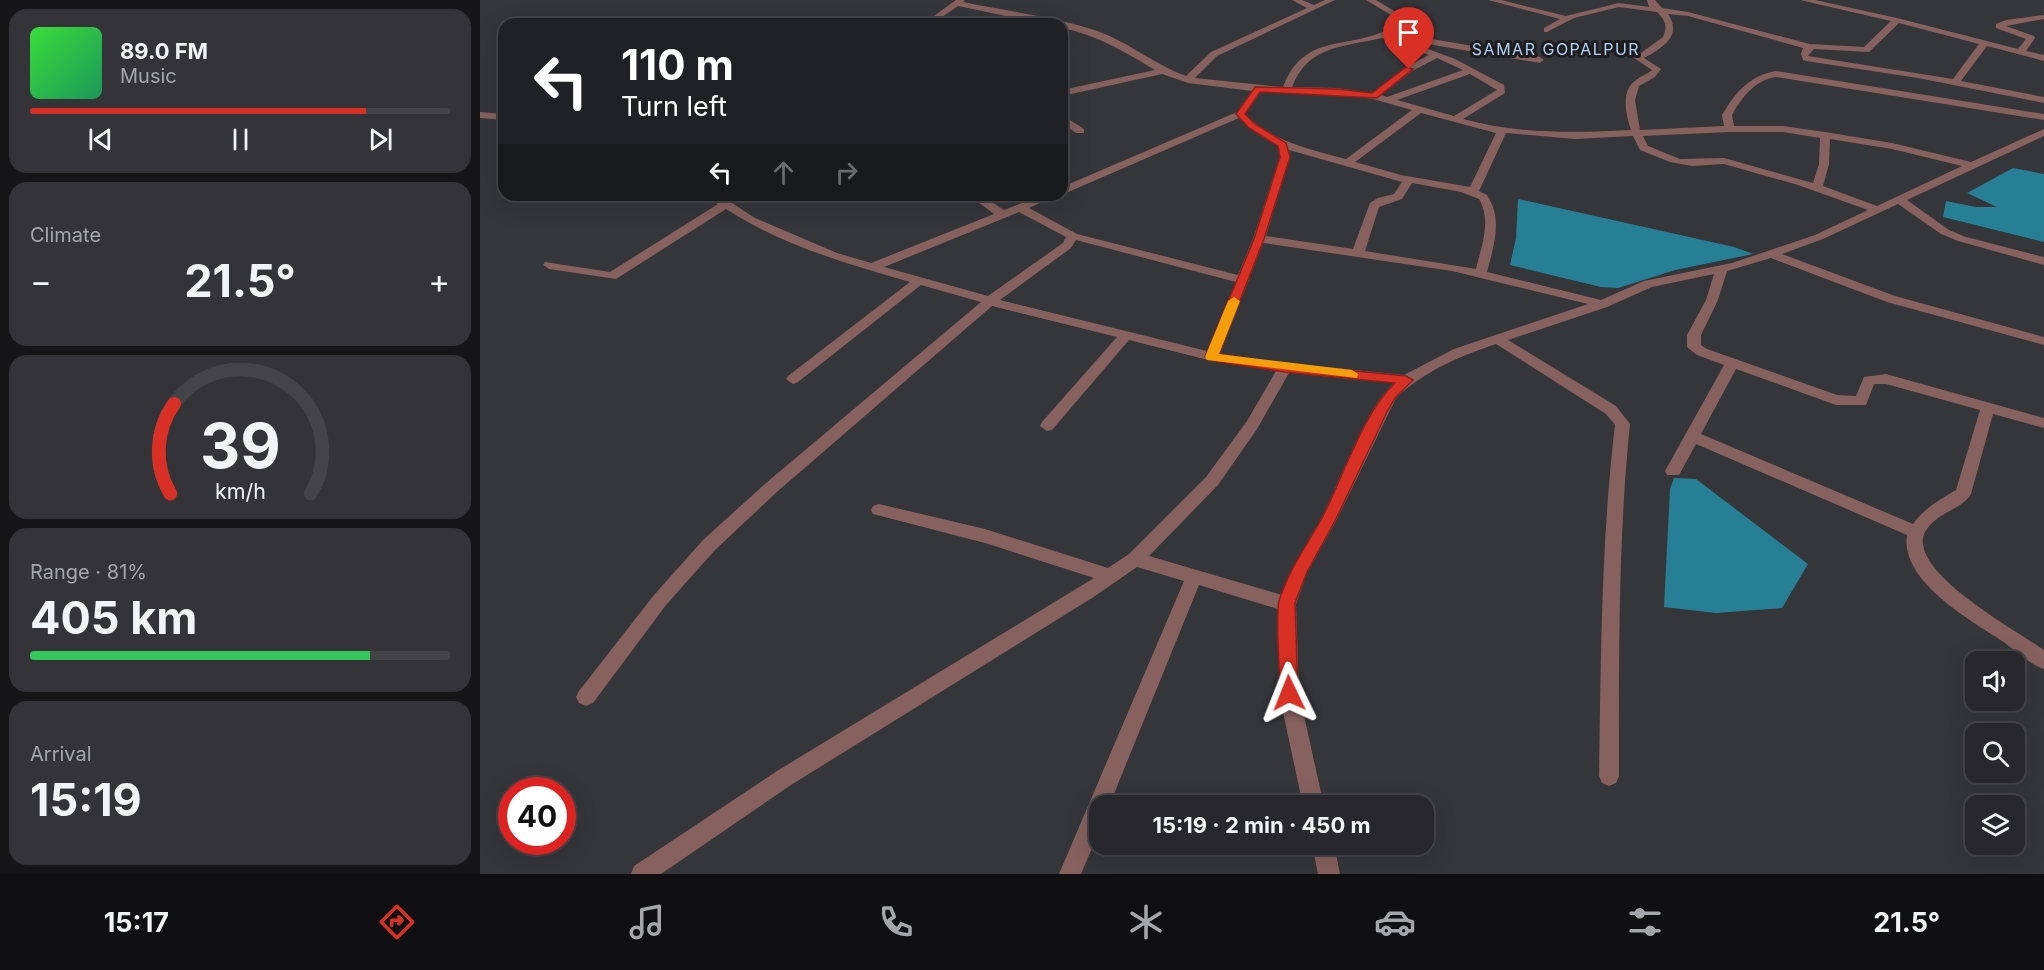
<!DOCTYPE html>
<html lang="en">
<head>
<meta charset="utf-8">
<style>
	:root { --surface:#28282c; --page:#343438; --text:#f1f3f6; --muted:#a5a6a9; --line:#444448; --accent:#d93025 }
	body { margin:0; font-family:Inter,sans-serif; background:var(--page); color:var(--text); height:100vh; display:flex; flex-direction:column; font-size:22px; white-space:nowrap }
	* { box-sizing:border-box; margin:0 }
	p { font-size:20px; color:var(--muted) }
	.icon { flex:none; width:33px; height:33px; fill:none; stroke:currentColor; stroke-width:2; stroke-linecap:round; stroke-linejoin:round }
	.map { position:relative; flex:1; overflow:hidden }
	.side { display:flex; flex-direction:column; gap:9px; padding:9px; background:#161618; width:480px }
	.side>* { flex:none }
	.hud { position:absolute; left:18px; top:18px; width:570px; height:183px; border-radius:18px; box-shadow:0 6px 24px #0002,0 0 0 2px var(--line); background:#202124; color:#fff; overflow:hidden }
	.fabs { position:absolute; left:1485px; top:651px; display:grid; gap:12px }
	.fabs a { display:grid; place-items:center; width:60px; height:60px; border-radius:12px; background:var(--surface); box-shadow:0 6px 24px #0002,0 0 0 2px var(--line); font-size:30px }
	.speed { position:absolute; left:18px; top:777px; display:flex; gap:12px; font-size:30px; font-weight:700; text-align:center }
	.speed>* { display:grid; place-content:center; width:78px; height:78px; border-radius:50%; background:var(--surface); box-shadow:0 6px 24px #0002,0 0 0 2px var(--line); line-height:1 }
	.speed .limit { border:9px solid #d22; background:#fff; color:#111 }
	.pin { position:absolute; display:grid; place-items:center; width:51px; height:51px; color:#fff; margin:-62px -26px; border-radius:50% 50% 50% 0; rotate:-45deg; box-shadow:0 0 6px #0007 }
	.pin .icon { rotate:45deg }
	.me { position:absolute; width:66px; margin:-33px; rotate:358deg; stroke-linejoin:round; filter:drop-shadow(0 0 4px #0008) }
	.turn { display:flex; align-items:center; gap:21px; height:126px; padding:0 24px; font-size:27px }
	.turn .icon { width:78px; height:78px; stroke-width:2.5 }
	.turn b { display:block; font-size:42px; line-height:51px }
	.lanes { display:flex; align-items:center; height:57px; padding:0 24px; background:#0003; justify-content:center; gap:30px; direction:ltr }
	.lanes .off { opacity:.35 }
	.big { font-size:45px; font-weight:700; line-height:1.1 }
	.side .widget { flex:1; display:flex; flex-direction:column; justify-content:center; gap:9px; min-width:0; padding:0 21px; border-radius:18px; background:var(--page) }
	.side .dial { align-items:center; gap:0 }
	.dial svg { height:156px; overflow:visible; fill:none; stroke:var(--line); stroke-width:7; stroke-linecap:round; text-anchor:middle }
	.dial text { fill:var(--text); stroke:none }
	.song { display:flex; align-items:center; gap:18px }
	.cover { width:72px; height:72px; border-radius:9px; background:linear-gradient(135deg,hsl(120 70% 55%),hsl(150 70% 35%)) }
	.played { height:6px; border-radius:3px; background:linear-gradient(90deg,var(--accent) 80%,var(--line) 80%) }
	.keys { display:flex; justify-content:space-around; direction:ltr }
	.heat { display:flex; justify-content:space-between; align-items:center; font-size:33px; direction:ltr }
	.charge { height:9px; border-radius:4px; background:linear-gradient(90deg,#34c759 81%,var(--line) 0) }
	.trip { position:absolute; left:609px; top:795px; width:345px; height:60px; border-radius:18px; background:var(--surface); box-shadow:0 6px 24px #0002,0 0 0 2px var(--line); font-weight:700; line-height:60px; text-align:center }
	.tab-bar { display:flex; height:96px; justify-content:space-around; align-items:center; background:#101012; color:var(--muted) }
	.tab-bar .icon { width:42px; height:42px }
	.tab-bar .selected { color:var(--accent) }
	.tab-bar b { font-size:27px; color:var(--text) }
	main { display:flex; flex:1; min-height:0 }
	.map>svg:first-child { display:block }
	.water { fill:#267f95 }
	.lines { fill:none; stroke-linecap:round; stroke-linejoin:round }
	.minor { fill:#86615d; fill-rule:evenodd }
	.route { fill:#d93025; stroke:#8d1f18; stroke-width:1.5 }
	.slow { fill:#f59e0b }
	.labels { text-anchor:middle; stroke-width:6; stroke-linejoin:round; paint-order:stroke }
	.far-quarter-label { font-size:16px; letter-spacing:1.5px; fill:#b2d1f5; stroke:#1d1d1f }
</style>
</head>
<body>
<main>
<section class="side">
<div class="widget">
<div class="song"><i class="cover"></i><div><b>89.0 FM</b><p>Music</p></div></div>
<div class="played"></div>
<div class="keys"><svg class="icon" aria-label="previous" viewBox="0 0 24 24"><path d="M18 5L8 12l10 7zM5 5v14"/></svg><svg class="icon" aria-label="pause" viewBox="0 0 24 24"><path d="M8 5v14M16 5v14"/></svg><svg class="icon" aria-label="next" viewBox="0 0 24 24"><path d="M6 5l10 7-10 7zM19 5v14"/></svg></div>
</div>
<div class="widget"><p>Climate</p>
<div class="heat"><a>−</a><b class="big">21.5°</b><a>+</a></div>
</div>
<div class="widget dial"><svg viewBox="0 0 100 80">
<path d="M14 69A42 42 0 1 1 86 69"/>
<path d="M14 69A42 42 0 0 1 16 23" stroke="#d93025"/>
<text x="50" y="56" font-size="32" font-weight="700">39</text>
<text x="50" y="72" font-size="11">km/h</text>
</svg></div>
<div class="widget"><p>Range · 81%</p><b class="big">405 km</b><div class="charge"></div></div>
<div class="widget"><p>Arrival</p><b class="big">15:19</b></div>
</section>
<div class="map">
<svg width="1564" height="874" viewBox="0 0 1564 874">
	<rect width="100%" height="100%" fill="#35363a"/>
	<g class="water">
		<path d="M 1533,168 L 1564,174 L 1564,242 L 1463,217 L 1466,201 L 1496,207 L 1517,207 L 1487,193 Z"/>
		<path d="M 1038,199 L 1254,247 L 1273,254 L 1195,270 L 1138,288 L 1121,287 L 1030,265 L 1036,238 Z"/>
		<path d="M 1194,478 L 1216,479 L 1328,564 L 1302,608 L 1236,613 L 1184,607 L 1190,489 Z"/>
	</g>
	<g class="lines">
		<g class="minor">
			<path d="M 476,0 L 485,0 L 483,2 C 525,11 570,16 611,29 C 645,39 673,64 706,76 L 731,52 L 827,8 L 812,0 L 822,0 L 834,5 L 845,0 L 855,0 L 737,56 L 715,78 L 803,87 C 824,33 865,50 907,30 L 911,15 L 886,0 L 896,0 L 919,14 L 915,31 L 910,35 L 975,59 L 1024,85 L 1025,93 L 983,119 C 1037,134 1095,133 1151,130 C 1146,115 1140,91 1156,80 C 1161,76 1167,74 1172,70 L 1154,58 L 1183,37 C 1188,26 1185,20 1177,12 L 1139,7 L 1094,18 L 1067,32 L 1064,32 L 1064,28 L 1080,19 L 1008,0 L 1021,0 L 1086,16 L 1139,3 L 1169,7 L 1167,0 L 1175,0 L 1182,8 L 1208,12 L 1330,44 L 1384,47 L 1411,21 L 1320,0 L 1335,0 L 1417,18 L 1538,49 L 1546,39 L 1516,28 L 1516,24 L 1526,20 L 1564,15 L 1564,19 L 1526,26 L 1554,36 L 1555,38 L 1546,51 L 1564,55 L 1564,61 L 1507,46 L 1481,81 L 1564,97 L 1564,103 L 1438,78 L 1326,61 L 1323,60 L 1321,54 L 1323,48 L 1208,16 L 1188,14 C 1203,36 1182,48 1164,58 L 1181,69 L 1175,77 L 1159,86 L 1155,100 L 1160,130 L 1244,126 L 1242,115 C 1255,93 1270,75 1296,71 L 1564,114 L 1564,120 L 1296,77 C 1275,80 1262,97 1252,115 L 1254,126 L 1303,126 L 1345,132 L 1412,143 L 1491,162 L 1564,129 L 1564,136 L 1427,200 L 1469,230 L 1486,237 L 1564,257 L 1564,265 L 1478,241 L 1461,234 L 1418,204 L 1343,239 L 1302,254 L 1415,296 L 1564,337 L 1564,345 L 1407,302 L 1291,258 L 1247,271 L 1238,300 L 1221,335 L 1221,345 L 1227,349 L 1357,395 L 1376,396 L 1384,377 L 1406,374 L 1564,418 L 1564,428 L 1513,414 L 1491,494 C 1483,509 1455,513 1445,532 C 1426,571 1538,631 1564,650 L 1564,669 C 1549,664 1535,650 1522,641 C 1489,619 1420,581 1427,535 L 1216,444 L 1199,475 L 1187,475 L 1185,471 L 1244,365 L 1217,355 L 1207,347 L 1207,335 L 1226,300 L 1234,274 L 1172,287 L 1127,307 L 1028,340 L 1136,406 L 1150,424 C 1138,541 1139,658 1139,776 L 1136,783 L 1129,786 L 1122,783 L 1119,776 C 1121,659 1121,542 1135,425 L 1126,414 L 1016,344 C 980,356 943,372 916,398 L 857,519 L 827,573 L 816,604 L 819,693 L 844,806 L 823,806 L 799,693 L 798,609 L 719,585 L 629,806 L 620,806 L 620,829 L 601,874 L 579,874 L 704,581 L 657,567 L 612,598 L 311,785 L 181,874 L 151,874 L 154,866 L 297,771 L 614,578 L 505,543 L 393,514 L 391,510 L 393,506 L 399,504 L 505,529 L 628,568 L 649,554 L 726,477 L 767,421 L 796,371 L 732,361 L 649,340 L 572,430 L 567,431 L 560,426 L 562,422 L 637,337 L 512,306 L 298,491 L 235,550 L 186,605 L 113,703 L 106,706 L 99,703 L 96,697 L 99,691 L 174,595 L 223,540 L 286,483 L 501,302 L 441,285 L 318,382 L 313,384 L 306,379 L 308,376 L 430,282 C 367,264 302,245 246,209 L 136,279 L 69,269 L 63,265 L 65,262 L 130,272 L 238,204 L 227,195 L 240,195 L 275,218 L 357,253 L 391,263 L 514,214 L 489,195 L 501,195 L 524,210 L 562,195 L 577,195 L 549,208 L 597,234 L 758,275 L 773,239 L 800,157 L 798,146 L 769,128 L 759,118 L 586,193 L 582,194 L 582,187 L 757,112 L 772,91 L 708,83 L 682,74 L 582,96 L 582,90 L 675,70 C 645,52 617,35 582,28 L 582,24 L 564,24 L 478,6 L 452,24 L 443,24 ZM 1419,23 L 1499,44 L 1473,79 L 1328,56 L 1334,49 L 1389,52 ZM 902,38 L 949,55 L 926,67 L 892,93 L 856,88 L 812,87 C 828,45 864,47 902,38 ZM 957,58 L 983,70 L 907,97 L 901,95 L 932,71 ZM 990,74 L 1017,90 L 974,116 L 917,100 ZM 781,92 L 856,94 L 893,99 L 932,110 L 866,159 C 829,149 793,142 765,114 ZM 941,113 L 1016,133 L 990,187 L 921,175 L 875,162 ZM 1250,132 L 1303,132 L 1340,138 L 1339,164 L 1333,183 L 1244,158 L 1200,159 L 1168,146 L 1163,136 ZM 1026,133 L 1095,139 L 1153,136 L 1160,150 L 1190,162 L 1212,166 L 1244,164 L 1318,185 L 1388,210 L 1335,235 L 1252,263 L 1164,281 L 1121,300 L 1007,272 C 1014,245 1023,219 1007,195 L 999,191 ZM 1350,139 L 1412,149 L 1482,166 L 1397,206 L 1343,186 L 1349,164 ZM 809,150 L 922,182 L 914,194 L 898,198 L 890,203 L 873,249 L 786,236 L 810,157 ZM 932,183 L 981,192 L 999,199 C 1012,221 1001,247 996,269 L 885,251 L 899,207 L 922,199 ZM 539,212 L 586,237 L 583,243 L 508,296 L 404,267 ZM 596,240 L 756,282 L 727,351 L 520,300 L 591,248 ZM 783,243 L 972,271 L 1108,304 L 974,349 L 924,375 L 805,363 L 740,354 ZM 1256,369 L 1356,405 L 1386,405 L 1394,384 L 1406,384 L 1500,410 L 1476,490 C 1460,500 1444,508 1433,524 L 1221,434 ZM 809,373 L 914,383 C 884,410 861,480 842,517 C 828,543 812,567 802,595 L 669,556 L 738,485 L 777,429 Z"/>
			<path d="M 933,36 L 1060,57 L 1064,60 L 1060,63 L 930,41 L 930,37 Z"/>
			<path d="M 0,112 L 24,114 L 24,120 L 0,118 Z"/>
			<path d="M 582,115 L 604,129 L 604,133 L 596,133 L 582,123 Z"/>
			<path d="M 832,844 L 854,844 L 860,874 L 838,874 Z"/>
		</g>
	</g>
	<path class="route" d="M 926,67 L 933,69 L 897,98 L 780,92 L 765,114 L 775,124 L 806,143 L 810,157 L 784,239 L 739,354 L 805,364 L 926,376 L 933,380 L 915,398 L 907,412 L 856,519 L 827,572 L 815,603 L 818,693 L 815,699 L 809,701 L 803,699 L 800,693 C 800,672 795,618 799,601 C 808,570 828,544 843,516 C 863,477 884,411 915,383 L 805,372 L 732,361 L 725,357 L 774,239 L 800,157 L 798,146 L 769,128 L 756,114 L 775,87 L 856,89 L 892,93 Z"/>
	<path class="slow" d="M 754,297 L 760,301 L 739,354 L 872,370 L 878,374 L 877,378 L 727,360 L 725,357 L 748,301 Z"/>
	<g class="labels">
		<g class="far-quarter-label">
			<text x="1076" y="55">SAMAR GOPALPUR</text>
		</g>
	</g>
</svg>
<div class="fabs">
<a><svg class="icon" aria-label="sound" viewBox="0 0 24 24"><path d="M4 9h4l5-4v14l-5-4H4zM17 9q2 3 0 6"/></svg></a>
<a><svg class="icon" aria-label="search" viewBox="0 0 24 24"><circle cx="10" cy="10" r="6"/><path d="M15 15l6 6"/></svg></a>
<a><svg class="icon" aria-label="layers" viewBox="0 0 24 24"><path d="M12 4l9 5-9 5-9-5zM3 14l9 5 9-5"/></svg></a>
</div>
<div class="speed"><div class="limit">40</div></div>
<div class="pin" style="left:929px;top:69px;background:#d93025"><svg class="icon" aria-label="arrive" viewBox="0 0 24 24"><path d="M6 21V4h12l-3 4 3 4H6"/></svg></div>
<svg class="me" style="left:809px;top:693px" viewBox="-20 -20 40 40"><path d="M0-17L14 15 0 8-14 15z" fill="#d93025" stroke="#fff" stroke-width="4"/></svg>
<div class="trip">15:19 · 2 min · 450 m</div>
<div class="hud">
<div class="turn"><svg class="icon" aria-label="left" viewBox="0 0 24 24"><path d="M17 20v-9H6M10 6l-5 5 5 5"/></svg><div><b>110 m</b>Turn left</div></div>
<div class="lanes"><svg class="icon" aria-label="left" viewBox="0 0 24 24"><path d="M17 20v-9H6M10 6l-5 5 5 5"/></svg><svg class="icon off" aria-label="ahead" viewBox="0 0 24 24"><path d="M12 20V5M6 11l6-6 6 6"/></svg><svg class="icon off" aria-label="right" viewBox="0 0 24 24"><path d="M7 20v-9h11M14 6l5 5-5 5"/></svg></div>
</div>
</div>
</main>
<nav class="tab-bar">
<b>15:17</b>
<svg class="icon selected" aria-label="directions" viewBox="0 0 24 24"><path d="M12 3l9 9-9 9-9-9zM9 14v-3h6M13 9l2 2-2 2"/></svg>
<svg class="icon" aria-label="music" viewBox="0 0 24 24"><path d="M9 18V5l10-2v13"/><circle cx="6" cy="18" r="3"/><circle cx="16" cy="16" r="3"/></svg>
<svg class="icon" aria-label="phone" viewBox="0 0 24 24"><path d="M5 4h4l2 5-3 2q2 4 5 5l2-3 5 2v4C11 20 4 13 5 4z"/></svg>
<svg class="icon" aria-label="climate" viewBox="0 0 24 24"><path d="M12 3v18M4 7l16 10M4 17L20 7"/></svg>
<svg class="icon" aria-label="car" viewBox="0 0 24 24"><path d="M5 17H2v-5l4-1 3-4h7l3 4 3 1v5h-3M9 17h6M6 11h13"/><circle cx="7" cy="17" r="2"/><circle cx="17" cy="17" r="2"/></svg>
<svg class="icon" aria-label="filters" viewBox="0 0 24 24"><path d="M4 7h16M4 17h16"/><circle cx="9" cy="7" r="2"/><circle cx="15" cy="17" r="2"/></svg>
<b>21.5°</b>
</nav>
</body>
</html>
